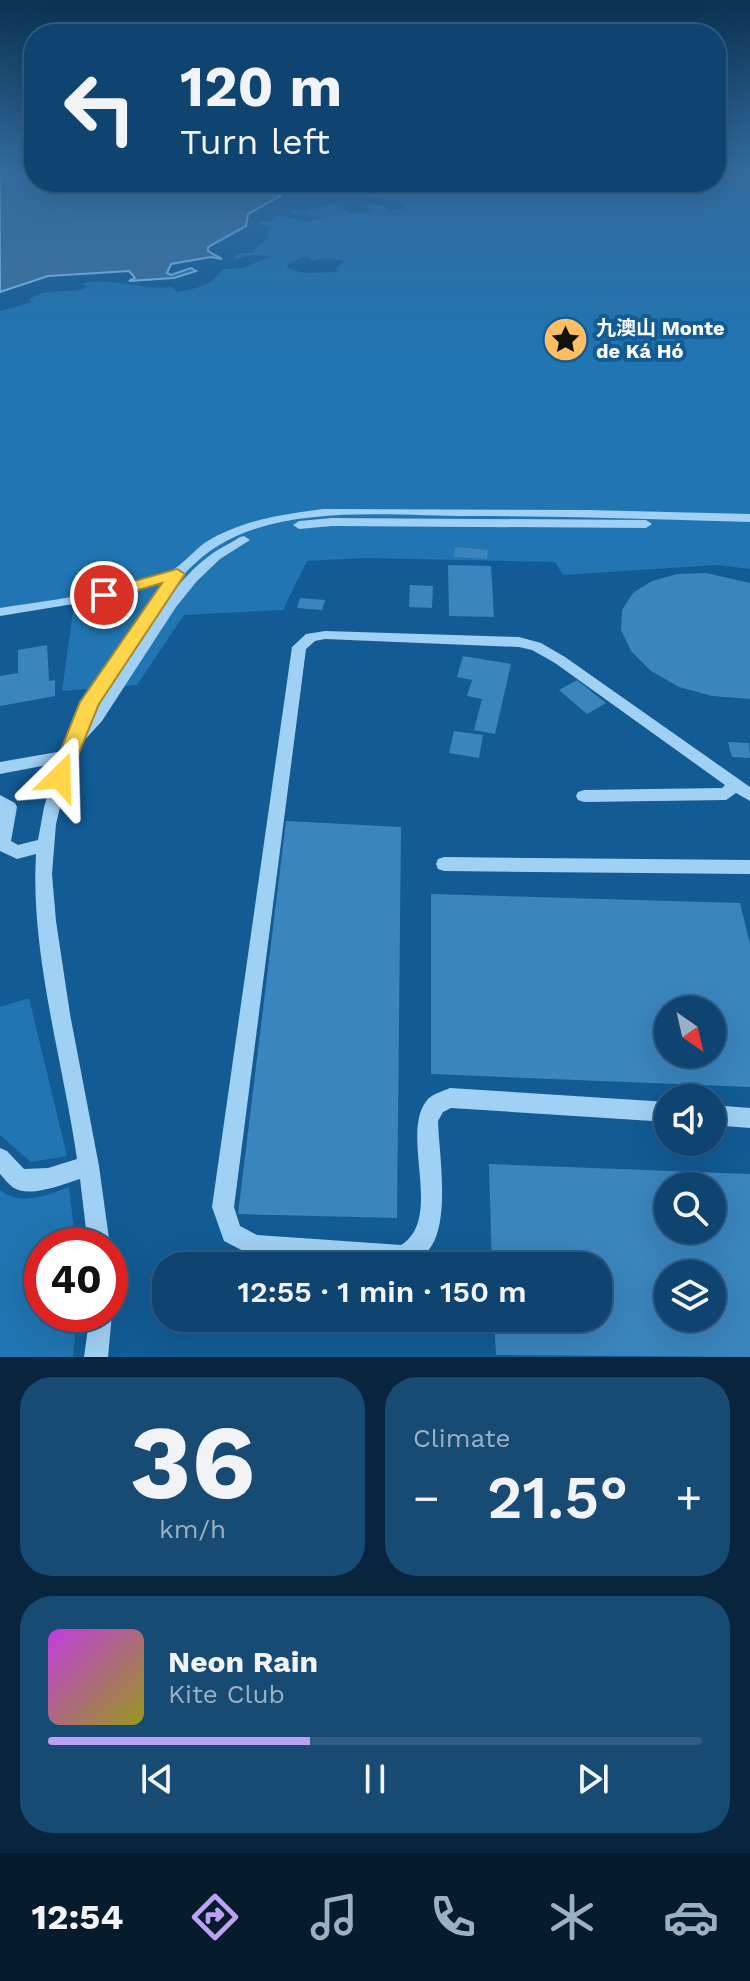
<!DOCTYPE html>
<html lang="en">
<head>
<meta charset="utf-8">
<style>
	:root { --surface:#0e446f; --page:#174b74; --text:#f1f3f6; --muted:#9bb0c3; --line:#2e5c82; --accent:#bca0f2 }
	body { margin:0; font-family:"Work Sans","Noto Sans SC",sans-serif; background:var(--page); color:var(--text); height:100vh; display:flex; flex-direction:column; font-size:30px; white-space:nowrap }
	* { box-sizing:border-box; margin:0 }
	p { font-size:26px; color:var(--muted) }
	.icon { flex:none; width:44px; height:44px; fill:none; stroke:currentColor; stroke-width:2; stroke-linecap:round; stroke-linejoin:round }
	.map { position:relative; height:1357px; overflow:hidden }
	.drawer { display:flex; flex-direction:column; gap:20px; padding:20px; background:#08253d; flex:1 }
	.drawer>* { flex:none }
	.banner { position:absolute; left:24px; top:24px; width:702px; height:168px; border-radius:32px; box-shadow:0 8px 32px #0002,0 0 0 2px var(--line); background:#0e446f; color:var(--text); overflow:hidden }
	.needle { width:52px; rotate:146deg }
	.buttons { position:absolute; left:654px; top:996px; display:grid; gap:16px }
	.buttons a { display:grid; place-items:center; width:72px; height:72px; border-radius:50%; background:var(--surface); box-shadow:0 8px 32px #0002,0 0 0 2px var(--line); font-size:40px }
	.speed { position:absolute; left:24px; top:1228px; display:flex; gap:16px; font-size:40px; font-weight:700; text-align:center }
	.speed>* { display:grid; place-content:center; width:104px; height:104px; border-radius:50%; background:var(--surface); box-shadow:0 8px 32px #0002,0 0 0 2px var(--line); line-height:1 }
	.speed .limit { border:12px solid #d22; background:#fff; color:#111 }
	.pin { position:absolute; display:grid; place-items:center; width:68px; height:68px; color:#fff; margin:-34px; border:4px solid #fff; border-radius:50%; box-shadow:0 2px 8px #0007 }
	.me { position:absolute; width:88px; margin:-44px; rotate:22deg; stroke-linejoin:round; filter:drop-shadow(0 0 6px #0008) }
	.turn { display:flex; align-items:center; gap:28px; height:168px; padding:0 24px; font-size:36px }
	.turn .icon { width:104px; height:104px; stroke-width:2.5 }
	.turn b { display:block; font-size:56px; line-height:68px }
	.big { font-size:60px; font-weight:600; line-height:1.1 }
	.drawer .widget { flex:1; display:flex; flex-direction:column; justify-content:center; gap:12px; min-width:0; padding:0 28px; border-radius:32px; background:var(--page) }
	.drawer .dial { align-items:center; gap:0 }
	.dial b { font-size:104px; line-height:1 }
	.song { display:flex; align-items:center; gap:24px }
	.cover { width:96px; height:96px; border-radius:12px; background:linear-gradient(135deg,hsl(290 70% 55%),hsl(60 70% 35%)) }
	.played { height:8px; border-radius:4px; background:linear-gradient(90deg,var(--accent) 40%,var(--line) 40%) }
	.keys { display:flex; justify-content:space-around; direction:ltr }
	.heat { display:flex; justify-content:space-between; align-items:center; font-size:44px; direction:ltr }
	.drawer .tiles { flex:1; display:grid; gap:20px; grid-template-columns:1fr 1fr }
	.widget:last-child { grid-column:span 2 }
	.trip { position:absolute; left:152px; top:1252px; width:460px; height:80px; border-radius:32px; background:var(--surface); box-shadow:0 8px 32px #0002,0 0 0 2px var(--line); font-weight:600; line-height:80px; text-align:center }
	.menu { display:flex; height:128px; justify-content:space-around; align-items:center; background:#061b2c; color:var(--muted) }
	.menu .icon { width:56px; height:56px }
	.menu .on { color:var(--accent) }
	.menu b { font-size:36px; color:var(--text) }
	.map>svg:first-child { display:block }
	.green { fill:#2075b2; fill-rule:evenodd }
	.water { fill:#3f739c; stroke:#92cdf6; stroke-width:2 }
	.building { fill:#3a85bd; fill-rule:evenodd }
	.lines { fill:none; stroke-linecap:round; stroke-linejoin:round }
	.minor { fill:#a0d0f3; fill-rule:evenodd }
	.route { fill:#ffd54a; stroke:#a68a30; stroke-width:2 }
	.labels { text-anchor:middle; stroke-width:8; stroke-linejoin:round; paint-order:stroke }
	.far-poi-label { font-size:20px; font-weight:bold; fill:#fff; stroke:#125b94; text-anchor:start }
</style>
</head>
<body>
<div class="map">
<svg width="750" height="1357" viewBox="0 0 750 1357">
	<rect width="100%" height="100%" fill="#125b94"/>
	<g class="green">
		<path d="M 716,170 L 750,170 L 750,569 L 716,565 L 563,575 L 555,562 L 365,558 L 307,561 L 283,610 L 184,615 L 137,685 L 62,691 L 75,597 L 0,608 L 0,311 L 32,302 L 29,300 C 46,285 69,296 88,287 L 82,284 C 108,276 143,291 172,287 L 177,292 C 196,288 212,287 222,269 L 243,268 L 271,256 L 253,255 L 234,259 L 237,254 L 251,252 L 268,238 L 269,228 L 258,223 L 272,220 L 278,215 L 307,221 L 326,218 L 290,213 L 294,212 L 288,209 L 305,211 L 333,204 C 355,213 345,217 372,212 L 365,207 L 375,204 L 387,208 L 387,211 L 407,208 L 398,201 L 358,195 L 348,188 L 359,188 L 363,185 L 362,182 C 378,182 388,190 407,189 L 401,182 L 716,182 ZM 305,256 L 311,258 L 311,261 L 326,258 L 345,261 L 336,268 L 338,272 L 304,273 L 287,268 L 288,264 Z"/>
		<path d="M 29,998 L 67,1156 L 31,1162 L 0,1135 L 0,1007 Z"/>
		<path d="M 69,1187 L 76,1246 L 42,1246 L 42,1314 L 77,1314 L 73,1357 L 0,1357 L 0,1190 C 22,1207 46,1195 69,1187 Z"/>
	</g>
	<path class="water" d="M 0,170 L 34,170 L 34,182 L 287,182 L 280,196 L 248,214 L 246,226 L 208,247 L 208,251 L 222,259 L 211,257 L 171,264 L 167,273 L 171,275 L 191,268 L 196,271 L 174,278 L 129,281 L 135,278 L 129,271 L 48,276 L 0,292 Z"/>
	<g class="building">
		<path d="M 455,547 L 488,550 L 487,559 L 454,557 Z"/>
		<path d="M 448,565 L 491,566 L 494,617 L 449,616 Z"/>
		<path d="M 706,573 L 750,583 L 750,699 L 712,696 L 679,687 L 651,671 L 631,651 L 621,630 L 622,610 L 633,593 L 652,581 L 677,574 Z"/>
		<path d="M 410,585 L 433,586 L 432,608 L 409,607 Z"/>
		<path d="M 300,598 L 325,600 L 322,610 L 297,608 Z"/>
		<path d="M 47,645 L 49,681 L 55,680 L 55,696 L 0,706 L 0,676 L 18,673 L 18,650 Z"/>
		<path d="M 463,656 L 511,664 L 495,734 L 474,730 L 482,699 L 467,696 L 472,680 L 457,677 Z"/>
		<path d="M 577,680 L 606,703 L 587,714 L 559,690 Z"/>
		<path d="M 454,731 L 483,735 L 479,758 L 449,753 Z"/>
		<path d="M 728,742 L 749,743 L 750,758 L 732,757 Z"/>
		<path d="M 286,821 L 401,827 L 397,1218 L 238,1214 Z"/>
		<path d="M 431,894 L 740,903 L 750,944 L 750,1087 L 431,1074 ZM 668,1010 L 712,1010 L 712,1054 L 668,1054 Z"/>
		<path d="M 489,1164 L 750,1174 L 750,1357 L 496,1355 L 494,1318 L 598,1318 L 598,1266 L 492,1266 ZM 668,1186 L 712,1186 L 712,1230 L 668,1230 ZM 668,1274 L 712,1274 L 712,1318 L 668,1318 Z"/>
	</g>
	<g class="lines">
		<g class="minor">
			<path d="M 324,509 L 587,510 L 750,514 L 750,522 C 657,519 564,516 471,516 C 392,516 285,503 216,547 C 178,571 157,612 132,649 C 117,671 101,691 90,715 C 132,664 157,593 213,553 C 222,547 231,543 240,537 L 244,536 L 250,540 L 220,559 L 197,581 L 176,607 L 102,721 L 80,745 L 64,791 L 56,824 L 52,874 L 56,921 L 70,1014 L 99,1166 L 110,1246 L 88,1246 L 80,1179 C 64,1184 30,1198 14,1188 C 9,1185 4,1178 0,1174 L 0,1148 L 7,1151 L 24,1169 L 48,1168 L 77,1159 C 63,1061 30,953 36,854 L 17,859 L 0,851 L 0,795 L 15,803 L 17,807 L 11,841 L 18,845 L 38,840 L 44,807 L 58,763 L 0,774 L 0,762 L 63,751 L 73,721 L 86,695 L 164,582 L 104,599 L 0,616 L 0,608 C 56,599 115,593 168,572 C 180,568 194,550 206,542 C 241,520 284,514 324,509 Z"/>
			<path d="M 332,518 L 646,520 L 652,524 L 646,528 L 332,526 L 299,529 L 293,525 L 299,521 Z"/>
			<path d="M 325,631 L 519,637 L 541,643 L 565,657 L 750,787 L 750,801 L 736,793 L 726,800 L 584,802 L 578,800 L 576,796 L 578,792 L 584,790 L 722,788 L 725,785 L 555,663 L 532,650 L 519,647 L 325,639 L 315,641 L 306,649 L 234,1207 L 240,1226 L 257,1235 L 401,1245 C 445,1218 398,1132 428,1099 C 433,1094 443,1091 450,1088 L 668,1102 L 668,1122 L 451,1108 L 443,1112 L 438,1121 C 439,1155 452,1228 426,1253 C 420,1260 412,1263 404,1266 L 255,1257 L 224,1241 L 212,1207 L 292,647 L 306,634 Z"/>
			<path d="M 444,857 L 750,860 L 750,874 L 444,871 L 438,869 L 436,864 L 438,859 Z"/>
			<path d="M 712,1105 L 750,1108 L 750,1128 L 712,1125 Z"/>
			<path d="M 110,1308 L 112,1314 L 108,1357 L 84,1357 L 90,1314 L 110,1314 Z"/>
		</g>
	</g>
	<linearGradient id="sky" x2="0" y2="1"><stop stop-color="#0a3251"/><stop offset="0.47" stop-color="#336c9f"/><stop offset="1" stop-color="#336c9f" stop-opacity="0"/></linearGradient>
	<rect width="750" height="360" fill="url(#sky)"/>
	<path class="route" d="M 177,569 L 185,574 L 99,704 L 67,782 L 53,782 L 50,777 L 80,702 L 162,583 L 104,600 L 96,595 L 99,591 Z"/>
	<defs>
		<symbol id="sight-disc" viewBox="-11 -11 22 22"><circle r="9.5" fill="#ffbe62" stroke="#125b94"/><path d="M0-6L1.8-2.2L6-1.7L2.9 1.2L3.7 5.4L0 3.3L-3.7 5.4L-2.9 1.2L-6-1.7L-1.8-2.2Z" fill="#111"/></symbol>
	</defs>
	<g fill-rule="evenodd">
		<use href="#sight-disc" x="540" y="314" width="51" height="51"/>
	</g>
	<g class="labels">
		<g class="far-poi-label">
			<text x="596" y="335">九澳山 Monte<tspan x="596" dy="23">de Ká Hó</tspan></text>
		</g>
	</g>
</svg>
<div class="buttons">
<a><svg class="needle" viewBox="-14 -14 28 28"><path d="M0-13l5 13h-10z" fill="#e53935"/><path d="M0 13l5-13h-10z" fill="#9bb0c3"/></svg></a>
<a><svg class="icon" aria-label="sound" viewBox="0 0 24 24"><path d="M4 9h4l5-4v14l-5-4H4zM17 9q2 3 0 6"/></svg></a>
<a><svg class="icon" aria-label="search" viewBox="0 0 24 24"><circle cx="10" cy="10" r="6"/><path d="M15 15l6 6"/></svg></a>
<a><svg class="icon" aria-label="layers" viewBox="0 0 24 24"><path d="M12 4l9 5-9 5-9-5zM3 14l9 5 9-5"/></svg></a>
</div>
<div class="speed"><div class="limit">40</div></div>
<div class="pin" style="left:104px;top:595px;background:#d93025"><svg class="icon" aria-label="arrive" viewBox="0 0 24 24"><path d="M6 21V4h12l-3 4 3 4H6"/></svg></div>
<svg class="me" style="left:60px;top:777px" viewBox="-20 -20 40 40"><path d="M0-17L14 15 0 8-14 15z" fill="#ffd54a" stroke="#fff" stroke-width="4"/></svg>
<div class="trip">12:55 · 1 min · 150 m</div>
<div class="banner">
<div class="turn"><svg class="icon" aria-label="left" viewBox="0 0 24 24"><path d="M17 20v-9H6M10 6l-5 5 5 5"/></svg><div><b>120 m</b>Turn left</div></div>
</div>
</div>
<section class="drawer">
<div class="tiles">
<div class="widget dial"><b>36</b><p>km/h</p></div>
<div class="widget"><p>Climate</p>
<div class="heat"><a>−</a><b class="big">21.5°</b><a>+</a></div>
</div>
<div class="widget">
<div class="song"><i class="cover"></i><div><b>Neon Rain</b><p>Kite Club</p></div></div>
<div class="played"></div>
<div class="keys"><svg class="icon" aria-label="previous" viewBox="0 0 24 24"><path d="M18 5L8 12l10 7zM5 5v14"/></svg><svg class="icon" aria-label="pause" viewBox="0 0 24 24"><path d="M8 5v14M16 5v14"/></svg><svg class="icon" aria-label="next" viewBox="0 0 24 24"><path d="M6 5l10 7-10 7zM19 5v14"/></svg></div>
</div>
</div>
</section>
<nav class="menu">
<b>12:54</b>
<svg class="icon on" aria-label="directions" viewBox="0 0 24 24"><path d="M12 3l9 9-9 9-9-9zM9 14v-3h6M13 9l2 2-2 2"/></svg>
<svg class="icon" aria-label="music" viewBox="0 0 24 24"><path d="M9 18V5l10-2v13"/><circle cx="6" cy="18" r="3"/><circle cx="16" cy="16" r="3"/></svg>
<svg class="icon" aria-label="phone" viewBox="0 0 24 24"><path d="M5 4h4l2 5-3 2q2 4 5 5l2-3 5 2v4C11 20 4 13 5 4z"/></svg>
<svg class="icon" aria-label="climate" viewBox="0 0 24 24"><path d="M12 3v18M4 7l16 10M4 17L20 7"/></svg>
<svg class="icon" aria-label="car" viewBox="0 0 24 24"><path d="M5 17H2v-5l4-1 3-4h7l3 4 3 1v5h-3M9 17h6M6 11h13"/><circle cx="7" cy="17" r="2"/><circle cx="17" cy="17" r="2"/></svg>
</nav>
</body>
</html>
